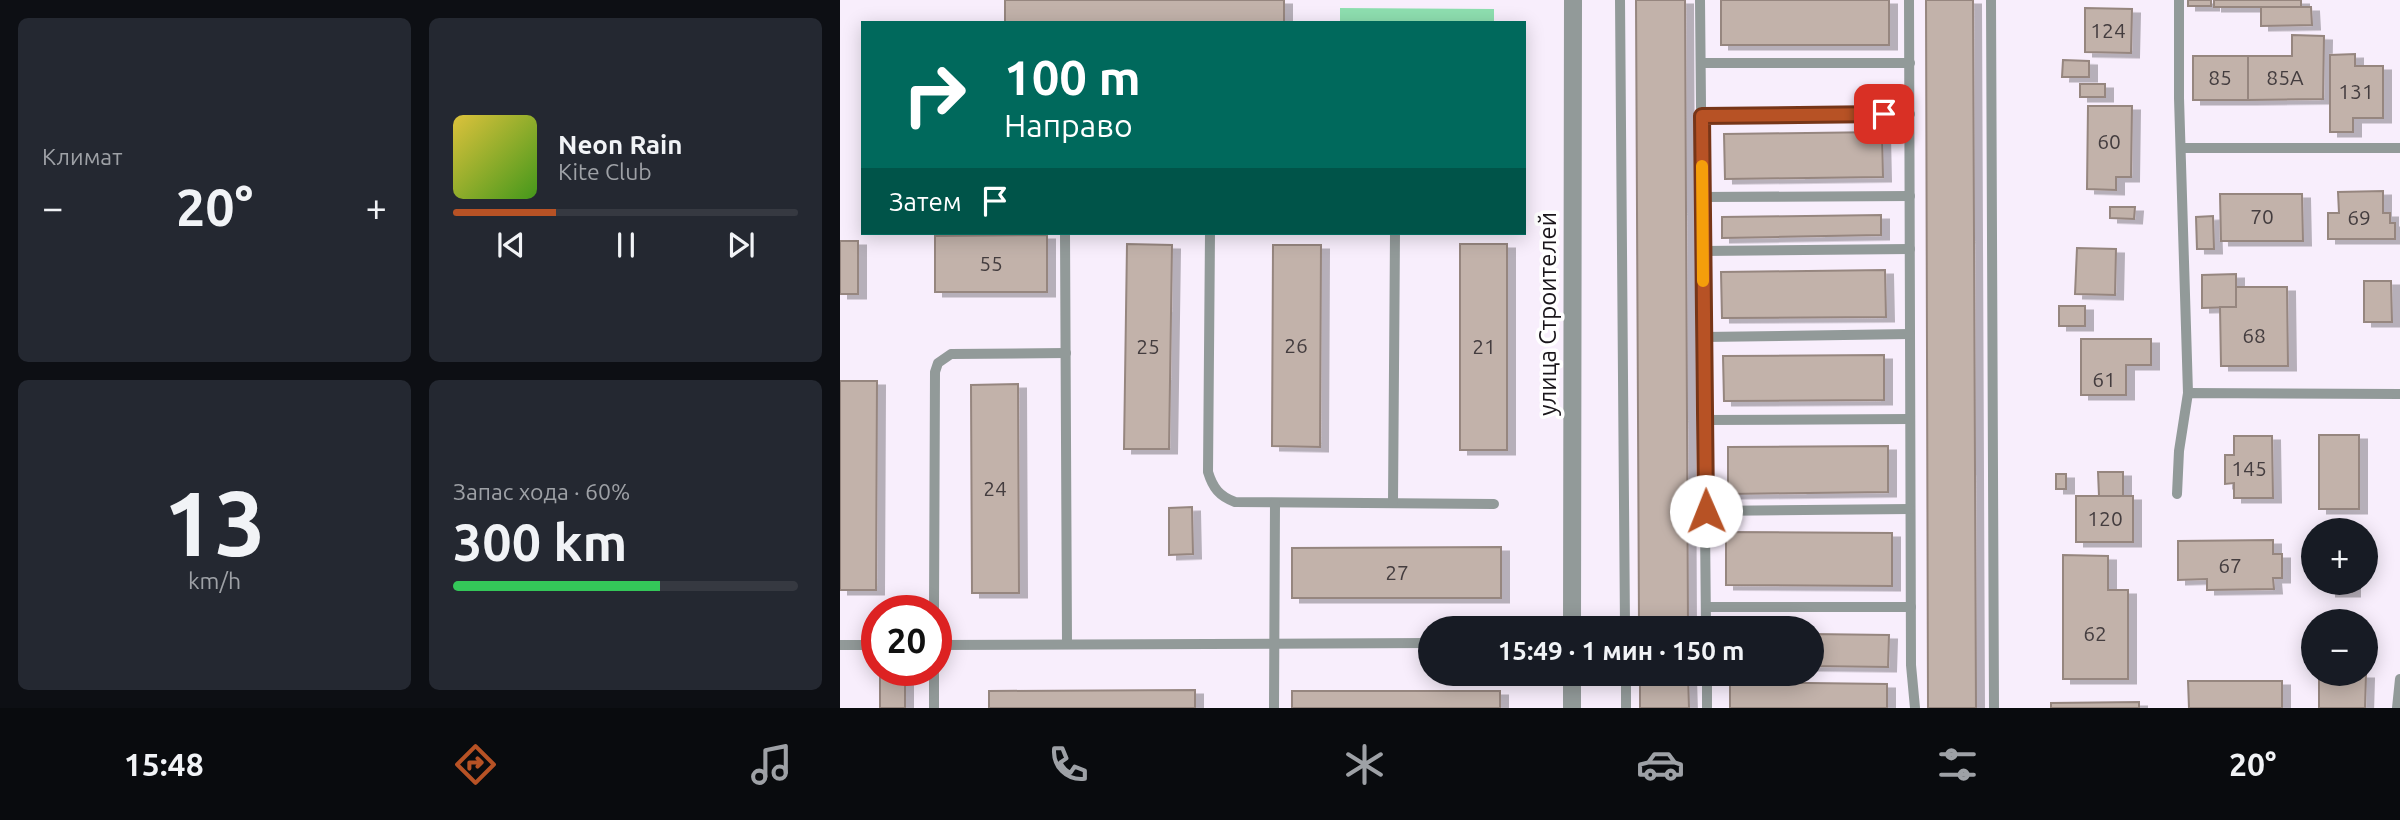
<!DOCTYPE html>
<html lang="ru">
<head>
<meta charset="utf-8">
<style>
	:root { --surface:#171b24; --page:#242831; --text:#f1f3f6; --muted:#9ea1a6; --line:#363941; --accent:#b75225 }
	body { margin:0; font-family:Ubuntu,sans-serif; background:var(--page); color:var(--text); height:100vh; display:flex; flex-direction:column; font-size:26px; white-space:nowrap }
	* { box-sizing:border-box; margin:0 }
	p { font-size:23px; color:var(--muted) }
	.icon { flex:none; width:38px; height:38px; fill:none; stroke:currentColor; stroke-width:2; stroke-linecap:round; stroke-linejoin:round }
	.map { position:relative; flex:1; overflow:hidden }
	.drawer { display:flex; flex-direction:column; gap:18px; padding:18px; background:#0d0f14; width:840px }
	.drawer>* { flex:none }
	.guide { position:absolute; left:21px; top:21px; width:665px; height:214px; border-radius:0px; box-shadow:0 4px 18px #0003; background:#00695c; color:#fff; overflow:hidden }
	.controls { position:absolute; left:1461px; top:518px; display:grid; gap:14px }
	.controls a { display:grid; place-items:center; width:77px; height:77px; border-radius:50%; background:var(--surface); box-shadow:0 4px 18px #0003; font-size:35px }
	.speed { position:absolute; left:21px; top:595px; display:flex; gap:14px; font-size:35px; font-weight:700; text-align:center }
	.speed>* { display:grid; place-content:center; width:91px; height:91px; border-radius:50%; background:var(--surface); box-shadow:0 4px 18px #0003; line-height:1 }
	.speed .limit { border:10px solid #d22; background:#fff; color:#111 }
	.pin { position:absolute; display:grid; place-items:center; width:60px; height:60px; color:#fff; margin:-30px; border-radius:14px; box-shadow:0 4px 10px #0006 }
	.me { position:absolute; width:77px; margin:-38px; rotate:359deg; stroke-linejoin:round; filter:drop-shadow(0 0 5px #0008) }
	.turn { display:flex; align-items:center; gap:24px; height:147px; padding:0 28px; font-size:32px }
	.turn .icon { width:91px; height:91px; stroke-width:2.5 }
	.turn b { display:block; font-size:49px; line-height:60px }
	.then { display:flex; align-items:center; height:66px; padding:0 28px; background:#0003; gap:14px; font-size:26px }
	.big { font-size:52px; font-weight:700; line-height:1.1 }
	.drawer .tile { flex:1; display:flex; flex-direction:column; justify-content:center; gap:10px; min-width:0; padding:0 24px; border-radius:10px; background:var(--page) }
	.drawer .dial { align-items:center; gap:0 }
	.dial b { font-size:91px; line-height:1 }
	.song { display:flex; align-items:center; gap:21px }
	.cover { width:84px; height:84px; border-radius:10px; background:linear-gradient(135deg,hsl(50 70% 55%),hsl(100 70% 35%)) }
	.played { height:7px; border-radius:4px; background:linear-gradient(90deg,var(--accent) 30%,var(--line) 30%) }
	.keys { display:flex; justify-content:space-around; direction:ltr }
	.heat { display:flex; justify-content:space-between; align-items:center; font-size:38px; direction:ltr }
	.charge { height:10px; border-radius:5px; background:linear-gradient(90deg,#34c759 60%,var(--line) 0) }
	.drawer .tiles { flex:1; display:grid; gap:18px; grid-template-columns:repeat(2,1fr) }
	.trip { position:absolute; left:578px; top:616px; width:406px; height:70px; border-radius:35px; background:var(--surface); box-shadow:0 4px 18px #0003; font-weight:700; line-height:70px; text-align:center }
	.dock { display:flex; height:112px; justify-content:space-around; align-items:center; background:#090b0e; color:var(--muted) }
	.dock .icon { width:49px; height:49px }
	.dock .current { color:var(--accent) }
	.dock b { font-size:32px; color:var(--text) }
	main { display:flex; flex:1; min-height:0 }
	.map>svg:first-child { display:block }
	.green { fill:#8edfb0 }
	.building { fill:#c2b2aa; stroke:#96867f; stroke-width:2; filter:url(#shadow) }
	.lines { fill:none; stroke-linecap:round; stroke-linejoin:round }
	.lane { stroke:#929a99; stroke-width:10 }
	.street { stroke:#929a99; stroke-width:18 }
	.route-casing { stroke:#773518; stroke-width:18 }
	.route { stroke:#b75225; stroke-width:12 }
	.slow { stroke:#f59e0b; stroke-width:12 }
	.labels { text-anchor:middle; stroke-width:7; stroke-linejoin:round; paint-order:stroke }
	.number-label { font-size:21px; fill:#443d3f }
	.street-label { font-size:24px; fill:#1a161b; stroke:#fff }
</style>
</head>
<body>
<main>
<section class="drawer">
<div class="tiles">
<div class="tile"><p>Климат</p>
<div class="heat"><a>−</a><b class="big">20°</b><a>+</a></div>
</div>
<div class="tile">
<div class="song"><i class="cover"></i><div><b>Neon Rain</b><p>Kite Club</p></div></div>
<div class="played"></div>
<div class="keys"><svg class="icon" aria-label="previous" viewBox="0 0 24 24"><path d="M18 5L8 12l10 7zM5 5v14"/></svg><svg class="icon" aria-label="pause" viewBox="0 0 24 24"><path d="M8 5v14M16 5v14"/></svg><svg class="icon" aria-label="next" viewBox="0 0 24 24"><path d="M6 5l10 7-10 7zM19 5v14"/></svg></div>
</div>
<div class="tile dial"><b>13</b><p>km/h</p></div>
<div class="tile"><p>Запас хода · 60%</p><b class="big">300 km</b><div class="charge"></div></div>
</div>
</section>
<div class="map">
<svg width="1560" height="708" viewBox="0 0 1560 708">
	<defs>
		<filter id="shadow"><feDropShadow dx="8" dy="4.5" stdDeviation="0" flood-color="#0004"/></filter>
	</defs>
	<rect width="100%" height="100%" fill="#f8eefc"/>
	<path class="green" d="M 500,8 L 654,9 L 654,23 L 500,23 Z"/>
	<g class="building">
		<rect x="165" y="0" width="279" height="23"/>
		<path d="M 796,0 L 845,0 L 848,628 L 799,628 Z"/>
		<rect x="881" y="0" width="168" height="45"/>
		<path d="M 1086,0 L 1133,0 L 1136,708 L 1088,708 Z"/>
		<rect x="1348" y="0" width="23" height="6"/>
		<rect x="1374" y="0" width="87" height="7"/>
		<path d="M 1421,7 L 1471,7 L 1472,25 L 1421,26 Z"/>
		<path d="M 1245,8 L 1292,9 L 1291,53 L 1245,52 Z"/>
		<path d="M 1452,35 L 1484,36 L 1483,99 L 1408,100 L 1408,56 L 1452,56 Z"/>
		<path d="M 1515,54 L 1515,66 L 1543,66 L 1543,118 L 1513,118 L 1513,132 L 1490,132 L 1490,55 Z"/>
		<rect x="1353" y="56" width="55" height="44"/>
		<path d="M 1223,60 L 1249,61 L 1249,77 L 1222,77 Z"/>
		<rect x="1240" y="84" width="25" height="13"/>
		<path d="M 1248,106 L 1292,106 L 1291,177 L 1276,177 L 1276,190 L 1247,189 Z"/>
		<path d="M 1042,132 L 1043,177 L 885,179 L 884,134 Z"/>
		<path d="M 1543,191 L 1543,213 L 1550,213 L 1550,223 L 1555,223 L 1555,239 L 1488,239 L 1488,213 L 1499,213 L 1498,192 Z"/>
		<path d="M 1380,194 L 1462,194 L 1463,241 L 1381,241 Z"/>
		<path d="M 1270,207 L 1295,207 L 1294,219 L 1270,218 Z"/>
		<path d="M 1041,215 L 1041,235 L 882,238 L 882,217 Z"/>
		<path d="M 1373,216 L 1374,249 L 1357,249 L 1356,217 Z"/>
		<path d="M 207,235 L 207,292 L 95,292 L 95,236 Z"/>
		<rect x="0" y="241" width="18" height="53"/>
		<path d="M 287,244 L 332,245 L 329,449 L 284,449 Z"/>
		<rect x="620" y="244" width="47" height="206"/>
		<path d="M 433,245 L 481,245 L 480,447 L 432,446 Z"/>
		<path d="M 1237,248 L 1276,249 L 1275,295 L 1235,294 Z"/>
		<path d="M 1045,270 L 1046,317 L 882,318 L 881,272 Z"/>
		<path d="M 1396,274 L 1396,307 L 1362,308 L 1362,275 Z"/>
		<path d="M 1524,281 L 1551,281 L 1552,322 L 1524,322 Z"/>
		<path d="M 1396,287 L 1447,287 L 1448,366 L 1381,366 L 1380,307 L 1396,307 Z"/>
		<rect x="1219" y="306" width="26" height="20"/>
		<path d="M 1241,339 L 1311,339 L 1311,365 L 1286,365 L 1286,395 L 1241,395 Z"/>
		<path d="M 1044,355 L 1044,400 L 884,401 L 883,356 Z"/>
		<path d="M 0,381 L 37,381 L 36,590 L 0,590 Z"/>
		<path d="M 178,384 L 179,593 L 132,593 L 131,385 Z"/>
		<rect x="1479" y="435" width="40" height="74"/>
		<path d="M 1394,436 L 1432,436 L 1433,498 L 1394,498 L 1394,483 L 1385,484 L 1385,455 L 1394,455 Z"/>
		<path d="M 1048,446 L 1048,492 L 888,494 L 888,447 Z"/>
		<path d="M 1258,472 L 1283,472 L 1283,496 L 1259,496 Z"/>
		<rect x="1216" y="474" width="10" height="15"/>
		<rect x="1236" y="496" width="57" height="46"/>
		<path d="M 352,507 L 353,554 L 329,555 L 329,508 Z"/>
		<path d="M 886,532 L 1052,533 L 1052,586 L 886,585 Z"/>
		<path d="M 1433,540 L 1433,554 L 1442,554 L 1442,578 L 1433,578 L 1434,589 L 1367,590 L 1367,579 L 1338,580 L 1338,541 Z"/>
		<path d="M 661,547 L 661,598 L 452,598 L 452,548 Z"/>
		<path d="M 1223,555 L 1268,556 L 1268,590 L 1288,590 L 1288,679 L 1223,679 Z"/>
		<rect x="1488" y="583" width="24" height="9"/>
		<path d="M 971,634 L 1049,635 L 1048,667 L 971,666 Z"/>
		<rect x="40" y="672" width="25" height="36"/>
		<path d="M 800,674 L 848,674 L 849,708 L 800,708 Z"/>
		<path d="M 1479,674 L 1526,674 L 1525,708 L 1479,708 Z"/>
		<path d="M 1348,681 L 1442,681 L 1442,708 L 1349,708 Z"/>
		<path d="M 890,682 L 1047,684 L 1047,708 L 890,708 Z"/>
		<path d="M 355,690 L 355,708 L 149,708 L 149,691 Z"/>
		<rect x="452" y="691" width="208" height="17"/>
		<path d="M 1299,702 L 1299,708 L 1211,708 L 1211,703 Z"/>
	</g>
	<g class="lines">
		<g class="lane">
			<path d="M 780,0 L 785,628"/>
			<path d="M 860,0 L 866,628"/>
			<path d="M 1069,0 L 1071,665 L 1075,708"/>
			<path d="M 1151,0 L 1154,708"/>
			<path d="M 1339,0 L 1339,98 L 1348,393"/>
			<path d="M 861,63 L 1070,63"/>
			<path d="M 861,116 L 1070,114"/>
			<path d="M 1342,148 L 1560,148"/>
			<path d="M 862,197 L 1070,196"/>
			<path d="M 225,233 L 227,644"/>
			<path d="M 370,233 L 368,472 C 373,488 379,496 395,502 L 654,504"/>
			<path d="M 863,251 L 1070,249"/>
			<path d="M 864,337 L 1070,334"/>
			<path d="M 864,420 L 1070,419"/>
			<path d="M 1337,494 L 1339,451 L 1348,393 L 1560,394"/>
			<path d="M 553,503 L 555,233"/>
			<path d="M 865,511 L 1070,509"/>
			<path d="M 866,607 L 1071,607"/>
			<path d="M 94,611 L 95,372 L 98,363 L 111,354 L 226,353"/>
			<path d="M 0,645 L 37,645"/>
			<path d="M 96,645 L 590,643"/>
			<path d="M 94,670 L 94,708"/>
			<path d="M 786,674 L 786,708"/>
			<path d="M 867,674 L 867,708"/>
			<path d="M 434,708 L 435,503"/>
			<path d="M 1557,708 L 1560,679"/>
		</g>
		<g class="street">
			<path d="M 732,628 L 733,0"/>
			<path d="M 732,674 L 732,708"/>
		</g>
	</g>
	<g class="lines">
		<defs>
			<path id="route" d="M 866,511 L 862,116 L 1044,114"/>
		</defs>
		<use href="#route" class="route-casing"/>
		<use href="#route" class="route"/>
		<path class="slow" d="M 862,166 L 863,281"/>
	</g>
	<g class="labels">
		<g class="number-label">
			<text x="1268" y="38">124</text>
			<text x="1380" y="85">85</text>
			<text x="1445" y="85">85А</text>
			<text x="1516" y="99">131</text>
			<text x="1269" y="149">60</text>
			<text x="1422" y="224">70</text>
			<text x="1519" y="225">69</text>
			<text x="151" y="271">55</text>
			<text x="1414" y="343">68</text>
			<text x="456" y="353">26</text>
			<text x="308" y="354">25</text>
			<text x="644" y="354">21</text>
			<text x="1264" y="387">61</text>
			<text x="1409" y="476">145</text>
			<text x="155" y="496">24</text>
			<text x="1265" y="526">120</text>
			<text x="1390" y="573">67</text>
			<text x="557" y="580">27</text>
			<text x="1255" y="641">62</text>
		</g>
		<g class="street-label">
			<text transform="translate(708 314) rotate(-90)" y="8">улица Строителей</text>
		</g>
	</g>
</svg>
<div class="controls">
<a>+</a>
<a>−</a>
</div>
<div class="speed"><div class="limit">20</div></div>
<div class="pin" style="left:1044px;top:114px;background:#d93025"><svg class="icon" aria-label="arrive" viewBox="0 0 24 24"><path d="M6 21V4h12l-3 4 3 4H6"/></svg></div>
<svg class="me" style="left:866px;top:511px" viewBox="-20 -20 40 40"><circle r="19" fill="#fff"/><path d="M0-13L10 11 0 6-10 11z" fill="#b75225"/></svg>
<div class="trip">15:49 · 1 мин · 150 m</div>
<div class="guide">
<div class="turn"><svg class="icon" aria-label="right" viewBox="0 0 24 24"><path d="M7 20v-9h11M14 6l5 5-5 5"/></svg><div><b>100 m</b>Направо</div></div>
<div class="then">Затем<svg class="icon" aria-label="arrive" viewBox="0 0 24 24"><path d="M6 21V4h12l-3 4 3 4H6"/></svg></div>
</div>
</div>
</main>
<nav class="dock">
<b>15:48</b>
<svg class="icon current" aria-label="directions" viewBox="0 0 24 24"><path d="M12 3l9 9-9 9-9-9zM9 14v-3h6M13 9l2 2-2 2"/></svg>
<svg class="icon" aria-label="music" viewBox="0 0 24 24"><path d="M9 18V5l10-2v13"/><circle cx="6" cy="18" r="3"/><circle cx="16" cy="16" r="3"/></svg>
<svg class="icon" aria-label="phone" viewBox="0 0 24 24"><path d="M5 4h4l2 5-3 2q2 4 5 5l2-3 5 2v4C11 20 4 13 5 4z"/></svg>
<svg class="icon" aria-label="climate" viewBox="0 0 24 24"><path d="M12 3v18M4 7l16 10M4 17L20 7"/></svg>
<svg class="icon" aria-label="car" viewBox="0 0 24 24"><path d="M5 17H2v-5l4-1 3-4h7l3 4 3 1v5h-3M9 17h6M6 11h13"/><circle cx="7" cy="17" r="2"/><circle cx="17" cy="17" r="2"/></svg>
<svg class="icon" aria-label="filters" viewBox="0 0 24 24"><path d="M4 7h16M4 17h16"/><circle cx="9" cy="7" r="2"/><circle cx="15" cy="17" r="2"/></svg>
<b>20°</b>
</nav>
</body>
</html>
